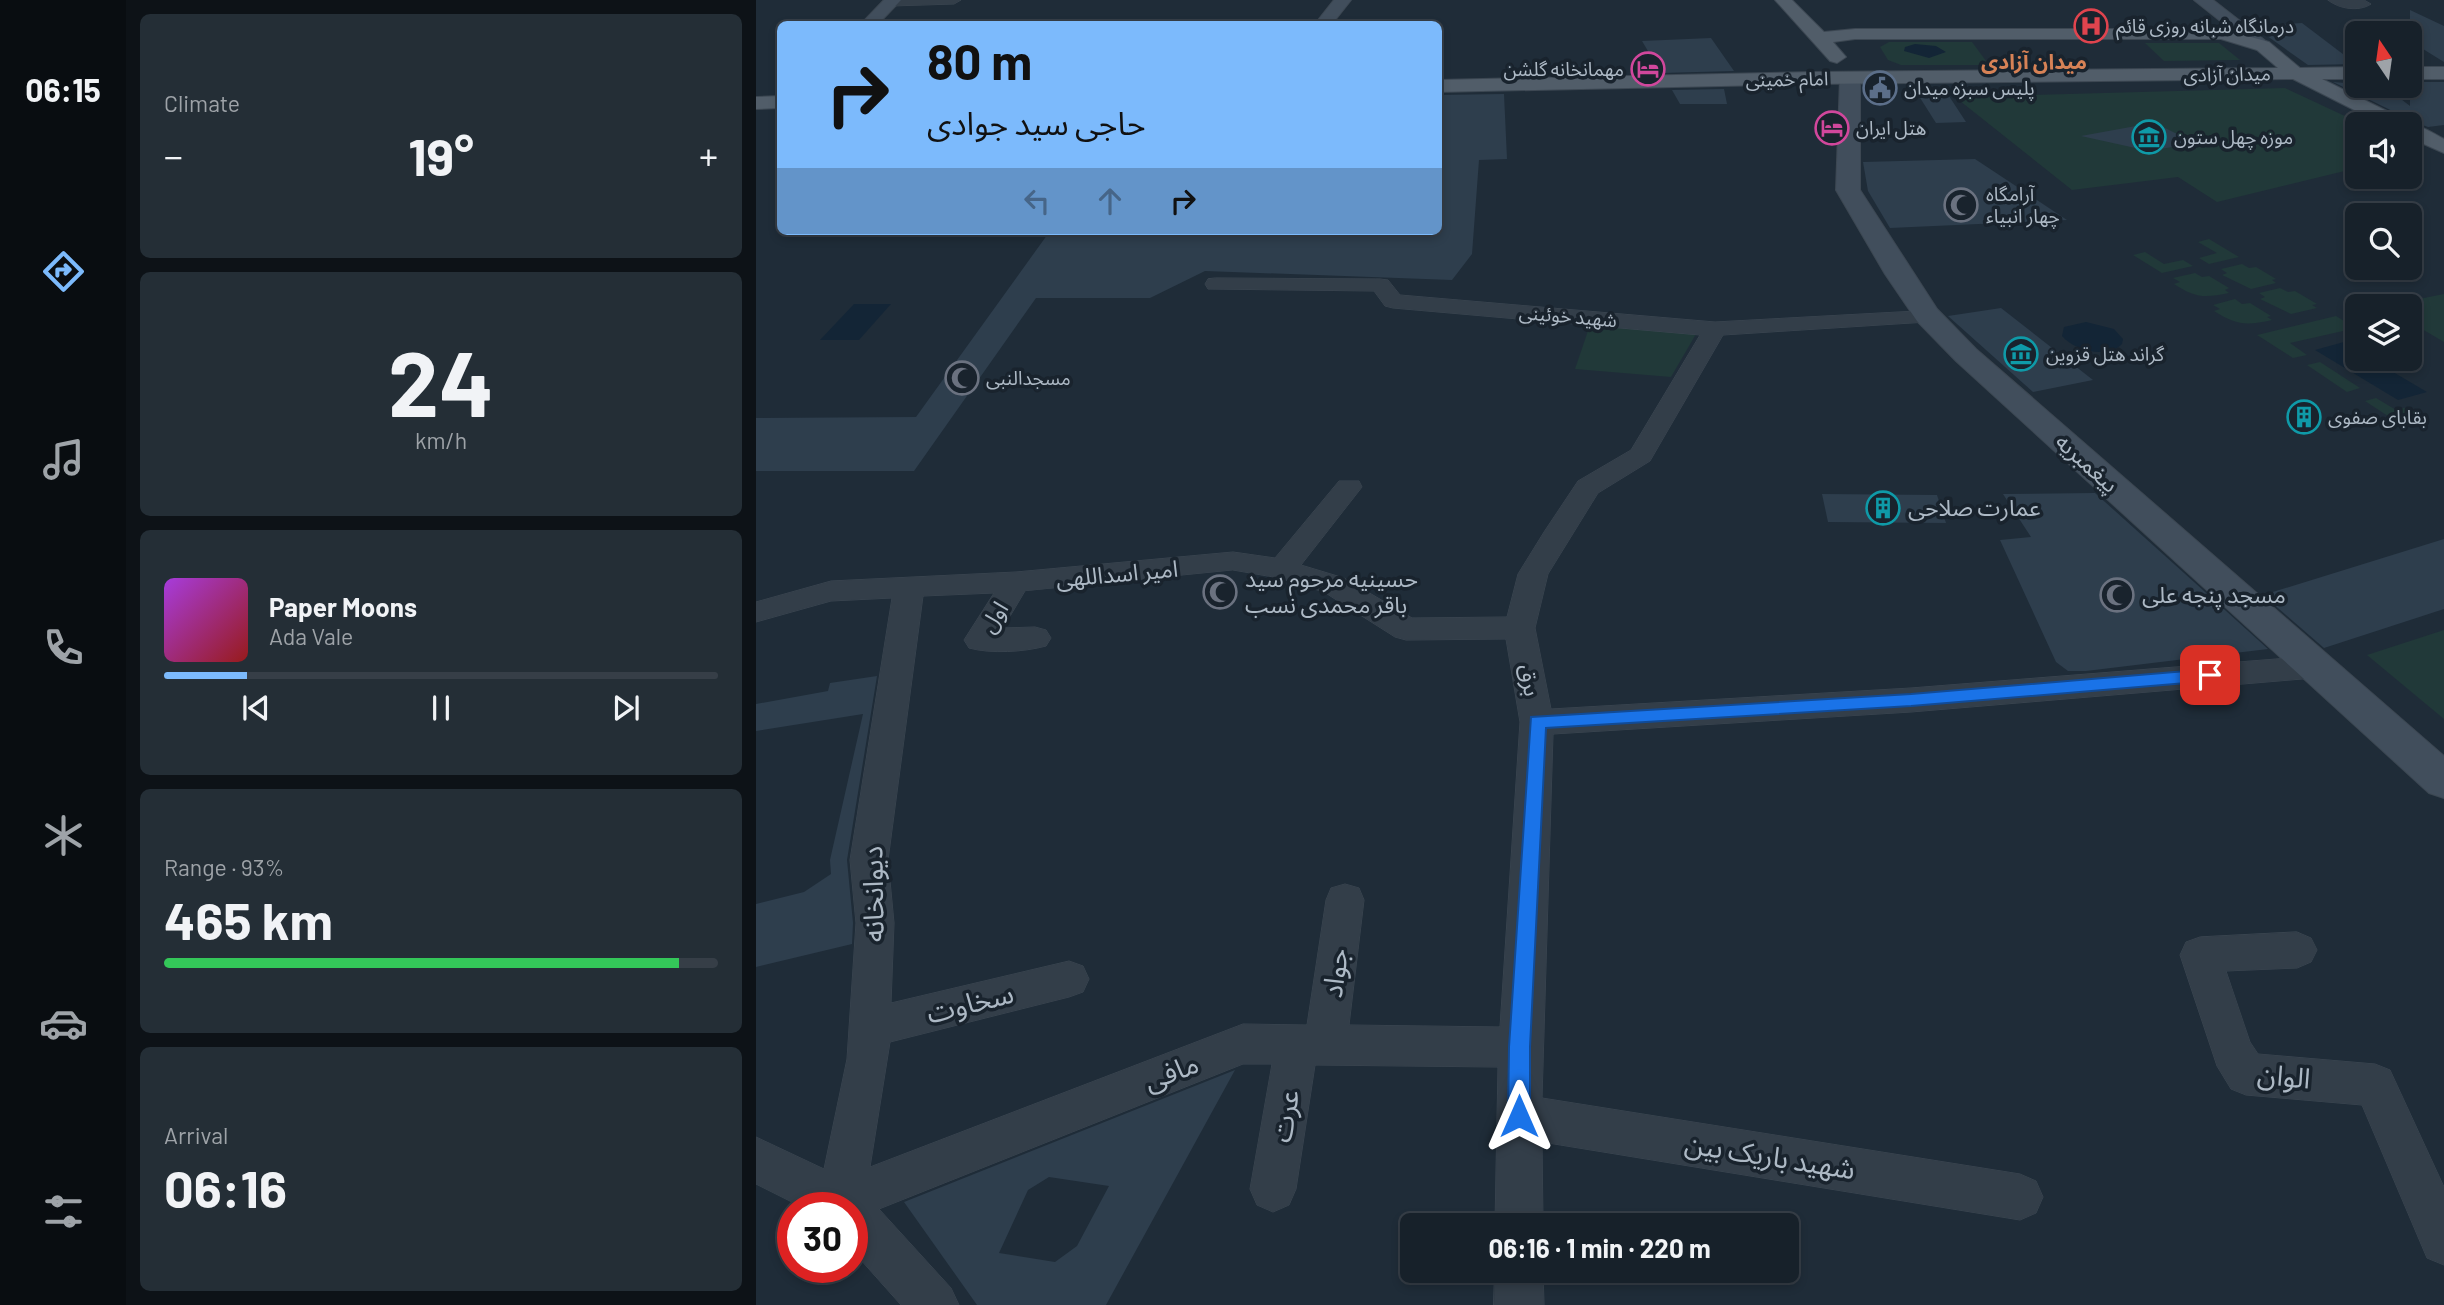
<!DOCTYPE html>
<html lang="en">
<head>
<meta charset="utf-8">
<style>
	:root { --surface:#17212a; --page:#242e36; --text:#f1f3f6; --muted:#9ea3a8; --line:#363e47; --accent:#7cbafc }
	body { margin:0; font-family:Barlow,"Noto Sans Arabic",sans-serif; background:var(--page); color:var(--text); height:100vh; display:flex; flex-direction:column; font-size:26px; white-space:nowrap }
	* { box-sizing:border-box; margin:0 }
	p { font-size:23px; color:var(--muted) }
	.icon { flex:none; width:38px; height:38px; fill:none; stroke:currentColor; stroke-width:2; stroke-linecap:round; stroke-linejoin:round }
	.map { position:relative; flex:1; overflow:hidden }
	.sheet { display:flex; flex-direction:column; gap:14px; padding:14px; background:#0d1217; width:630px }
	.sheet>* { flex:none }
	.banner { position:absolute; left:21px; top:21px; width:665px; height:214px; border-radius:10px; box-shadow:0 4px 10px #0003,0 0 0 2px var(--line); background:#7cbafc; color:#111; overflow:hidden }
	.needle { width:46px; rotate:347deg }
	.buttons { position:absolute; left:1589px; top:21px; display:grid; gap:14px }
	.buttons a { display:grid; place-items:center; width:77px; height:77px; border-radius:10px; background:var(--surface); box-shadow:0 4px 10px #0003,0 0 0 2px var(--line); font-size:35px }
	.speed { position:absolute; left:21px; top:1192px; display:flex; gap:14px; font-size:35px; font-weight:700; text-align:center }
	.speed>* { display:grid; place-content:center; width:91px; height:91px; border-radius:50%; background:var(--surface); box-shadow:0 4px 10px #0003,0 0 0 2px var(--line); line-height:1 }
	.speed .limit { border:10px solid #d22; background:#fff; color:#111 }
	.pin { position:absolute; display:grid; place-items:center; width:60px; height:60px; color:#fff; margin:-30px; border-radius:14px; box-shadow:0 4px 10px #0006 }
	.me { position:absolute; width:77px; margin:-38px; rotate:0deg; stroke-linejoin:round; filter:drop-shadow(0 0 5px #0008) }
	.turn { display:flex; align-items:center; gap:24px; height:147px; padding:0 35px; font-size:32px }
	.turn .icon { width:91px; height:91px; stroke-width:2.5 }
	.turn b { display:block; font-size:49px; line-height:60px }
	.lanes { display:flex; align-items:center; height:66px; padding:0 35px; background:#0003; justify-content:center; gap:35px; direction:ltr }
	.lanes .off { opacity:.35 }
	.big { font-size:52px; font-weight:700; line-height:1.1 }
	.sheet .widget { flex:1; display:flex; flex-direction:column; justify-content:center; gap:10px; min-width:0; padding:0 24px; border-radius:10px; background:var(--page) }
	.sheet .dial { align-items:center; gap:0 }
	.dial b { font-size:91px; line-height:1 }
	.song { display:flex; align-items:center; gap:21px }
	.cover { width:84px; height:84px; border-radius:10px; background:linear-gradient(135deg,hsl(280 70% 55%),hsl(0 70% 35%)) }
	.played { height:7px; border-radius:4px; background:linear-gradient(90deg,var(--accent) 15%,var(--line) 15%) }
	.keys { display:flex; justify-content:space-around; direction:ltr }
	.heat { display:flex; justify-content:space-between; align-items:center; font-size:38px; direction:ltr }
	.charge { height:10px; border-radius:5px; background:linear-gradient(90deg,#34c759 93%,var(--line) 0) }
	.trip { position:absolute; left:644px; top:1213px; width:399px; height:70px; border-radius:10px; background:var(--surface); box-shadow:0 4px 10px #0003,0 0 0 2px var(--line); font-weight:700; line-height:70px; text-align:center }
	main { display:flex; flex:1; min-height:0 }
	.tabs { display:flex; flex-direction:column; width:126px; justify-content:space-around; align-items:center; background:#090d11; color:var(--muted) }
	.tabs .icon { width:49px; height:49px }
	.tabs .selected { color:var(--accent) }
	.tabs b { font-size:32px; color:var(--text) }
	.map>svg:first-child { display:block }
	.green { fill:#213939 }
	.water { fill:#132536 }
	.building { fill:#2e3e4d; fill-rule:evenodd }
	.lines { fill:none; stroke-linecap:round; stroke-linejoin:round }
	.street-casing { stroke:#3c4752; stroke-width:1 }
	.secondary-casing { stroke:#3c4752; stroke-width:2 }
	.primary-casing { stroke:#3c4752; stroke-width:2 }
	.street { fill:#333e49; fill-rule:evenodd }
	.secondary { fill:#414e5c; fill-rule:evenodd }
	.primary { fill:#515d69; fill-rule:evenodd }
	.route { fill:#1a73e8; stroke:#114b97; stroke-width:2 }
	.labels { text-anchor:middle; stroke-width:7; stroke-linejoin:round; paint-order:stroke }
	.far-poi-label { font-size:19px; fill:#adb9c5; stroke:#19232d; text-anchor:start }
	.far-street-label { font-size:19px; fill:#adb9c5; stroke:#19232d }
	.far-neighbourhood-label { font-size:21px; font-weight:bold; fill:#d78256; stroke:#19232d }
	.street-label { font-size:23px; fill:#adb9c5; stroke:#19232d }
	.poi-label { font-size:23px; fill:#adb9c5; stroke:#19232d; text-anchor:start }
	.near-street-label { font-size:28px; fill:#adb9c5; stroke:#19232d }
</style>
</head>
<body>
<main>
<nav class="tabs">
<b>06:15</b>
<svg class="icon selected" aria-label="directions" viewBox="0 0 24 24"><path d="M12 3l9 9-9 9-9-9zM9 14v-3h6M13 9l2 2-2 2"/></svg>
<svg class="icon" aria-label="music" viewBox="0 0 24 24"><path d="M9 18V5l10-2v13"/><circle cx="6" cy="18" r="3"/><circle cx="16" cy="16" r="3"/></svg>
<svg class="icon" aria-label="phone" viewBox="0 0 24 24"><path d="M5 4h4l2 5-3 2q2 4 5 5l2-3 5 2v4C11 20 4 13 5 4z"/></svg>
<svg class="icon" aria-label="climate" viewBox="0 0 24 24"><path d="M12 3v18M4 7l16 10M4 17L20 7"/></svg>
<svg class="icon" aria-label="car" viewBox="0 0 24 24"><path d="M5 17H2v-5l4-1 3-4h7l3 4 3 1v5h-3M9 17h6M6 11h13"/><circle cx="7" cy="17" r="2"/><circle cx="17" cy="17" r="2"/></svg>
<svg class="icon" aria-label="filters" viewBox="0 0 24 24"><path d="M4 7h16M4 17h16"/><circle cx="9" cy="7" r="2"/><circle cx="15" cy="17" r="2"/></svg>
</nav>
<section class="sheet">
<div class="widget"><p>Climate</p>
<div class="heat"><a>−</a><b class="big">19°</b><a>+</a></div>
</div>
<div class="widget dial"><b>24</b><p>km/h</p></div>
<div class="widget">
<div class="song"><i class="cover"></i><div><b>Paper Moons</b><p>Ada Vale</p></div></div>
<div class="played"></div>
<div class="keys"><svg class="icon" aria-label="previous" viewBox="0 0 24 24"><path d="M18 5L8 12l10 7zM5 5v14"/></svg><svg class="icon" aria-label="pause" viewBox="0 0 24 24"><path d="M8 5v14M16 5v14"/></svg><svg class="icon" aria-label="next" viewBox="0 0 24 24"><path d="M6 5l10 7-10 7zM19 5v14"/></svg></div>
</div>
<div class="widget"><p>Range · 93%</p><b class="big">465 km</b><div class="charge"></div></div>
<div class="widget"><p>Arrival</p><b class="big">06:16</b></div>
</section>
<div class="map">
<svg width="1688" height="1305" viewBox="0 0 1688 1305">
	<rect width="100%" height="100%" fill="#1f2c38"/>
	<g class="green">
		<path d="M 1133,42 L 1216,42 L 1233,65 L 1145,65 L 1132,60 L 1124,47 Z"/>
		<path d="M 1389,43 L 1463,43 L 1484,60 L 1408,61 Z"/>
		<path d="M 1529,88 L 1606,124 L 1601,124 L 1601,168 L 1461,202 L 1422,177 L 1316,190 L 1199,97 Z"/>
		<path d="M 1453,239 L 1483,257 L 1453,264 L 1443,258 L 1461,253 L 1442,242 Z"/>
		<path d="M 1389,252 L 1408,264 L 1427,260 L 1437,266 L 1406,273 L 1377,255 Z"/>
		<path d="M 1486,264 L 1493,268 L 1500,267 L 1520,279 L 1516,280 L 1520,283 L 1495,289 L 1466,275 L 1471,273 L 1465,269 Z"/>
		<path d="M 1439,273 L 1446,277 L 1453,276 L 1473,288 L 1469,290 L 1473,293 C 1449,298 1439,298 1418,284 L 1424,282 L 1417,278 Z"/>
		<path d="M 1524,288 L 1532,292 L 1539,291 L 1561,304 L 1556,305 L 1561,308 L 1535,314 L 1504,299 L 1509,297 L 1503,293 Z"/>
		<path d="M 1688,294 L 1688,342 L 1654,322 L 1654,306 L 1628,306 Z"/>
		<path d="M 1479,299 L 1486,304 L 1494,303 L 1515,316 L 1511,317 L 1516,320 C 1490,326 1480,325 1458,311 L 1464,309 L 1457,305 Z"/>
		<path d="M 1580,316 L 1601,329 L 1601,339 L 1587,331 L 1534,343 L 1551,355 L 1537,358 L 1501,335 Z"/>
		<path d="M 834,325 L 940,334 L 915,377 L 819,369 Z"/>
		<path d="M 1564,362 L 1604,388 L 1591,392 L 1551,365 Z"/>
		<path d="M 1620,398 L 1640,410 L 1652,407 L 1671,419 L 1647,426 L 1609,401 Z"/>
		<path d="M 1688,630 L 1688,719 L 1611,655 Z"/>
	</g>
	<g class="water">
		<path d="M 1159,44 L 1180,46 L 1190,52 L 1173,58 L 1148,51 L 1149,47 Z"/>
		<path d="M 98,304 L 135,304 L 103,340 L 64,340 Z"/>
		<path d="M 1330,322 L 1358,329 L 1367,339 L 1366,344 C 1351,359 1319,351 1306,336 L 1308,327 Z"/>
		<path d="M 1588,342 L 1601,350 L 1601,359 L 1615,359 L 1671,392 L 1642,400 L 1559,350 Z"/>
	</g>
	<g class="building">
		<path d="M 1654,10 L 1688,26 L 1688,62 L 1654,41 Z"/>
		<path d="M 1546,23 L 1600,64 L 1552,65 L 1497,26 Z"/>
		<path d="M 955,38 L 978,71 L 905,73 L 886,41 Z"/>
		<path d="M 1577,82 L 1628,86 L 1654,106 L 1654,82 L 1688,82 L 1688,125 L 1672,127 L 1661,123 Z"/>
		<path d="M 968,89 L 971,104 L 924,104 L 916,90 Z"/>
		<path d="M 1161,93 L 1191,93 L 1210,122 L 1180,123 Z"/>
		<path d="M 748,94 L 751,159 L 723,160 L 716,254 L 696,280 L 449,271 L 394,298 L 280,298 L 158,471 L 0,471 L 0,418 L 160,417 L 294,231 L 682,231 L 682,95 Z"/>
		<path d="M 1391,124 L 1405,126 L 1439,143 L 1393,151 L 1325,136 Z"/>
		<path d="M 1219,159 L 1311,220 L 1134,228 L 1112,191 L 1107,162 Z"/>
		<path d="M 1245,308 L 1337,380 L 1277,392 L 1192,316 Z"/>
		<path d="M 1339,493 L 1438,582 L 1512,649 L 1330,671 L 1312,671 L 1300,662 L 1244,540 L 1275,537 L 1247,494 Z"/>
		<path d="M 1066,494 L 1181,495 L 1190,523 L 1072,522 Z"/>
		<path d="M 1688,539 L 1688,609 L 1568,648 L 1507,595 Z"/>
		<path d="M 121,676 L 91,860 L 97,923 L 96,944 L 0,967 L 0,904 L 48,892 L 75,874 L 74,860 L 107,714 L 0,731 L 0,704 L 72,691 L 74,683 Z"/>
		<path d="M 479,1070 L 350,1305 L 221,1305 L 148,1202 ZM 293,1177 L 353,1186 L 321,1246 L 299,1262 L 243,1253 L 272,1190 Z"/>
	</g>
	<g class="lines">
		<defs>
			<g id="street">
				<path d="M 130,0 L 205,0 L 198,4 L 135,6 L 130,5 Z"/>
				<path d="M 1572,0 L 1608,0 L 1615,4 C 1603,12 1583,9 1572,0 Z"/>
				<path d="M 460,278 L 624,279 L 632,280 L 644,295 L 959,322 L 1179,310 L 1182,315 L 1171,322 L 967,335 L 894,461 L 842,493 L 792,574 L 779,628 L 795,709 L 1155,688 L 1558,656 L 1569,659 L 1574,667 L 1569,675 L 1558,678 L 1155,712 L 797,734 L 786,1098 L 1264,1174 L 1280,1181 L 1287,1197 L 1280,1213 L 1264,1220 L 786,1142 L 787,1225 L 739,1225 L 742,1067 L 559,1065 L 540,1189 L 533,1205 L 517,1212 L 501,1205 L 494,1189 L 516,1064 L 487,1064 L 123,1209 L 195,1288 L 203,1305 L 145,1305 L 96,1250 L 96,1208 L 48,1208 L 0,1184 L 0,1137 L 68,1169 L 91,1059 L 100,923 L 94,860 L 136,598 L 75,601 L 0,622 L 0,602 L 75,581 L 260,572 L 477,552 L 519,558 L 583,481 L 603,481 L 606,487 L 545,565 L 588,578 L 656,618 L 751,617 L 762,574 L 788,532 L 822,481 L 875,450 L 944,335 L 637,308 L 629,306 L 618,291 L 452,289 L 449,284 L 452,279 ZM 477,570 L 523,578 L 568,592 L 639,637 L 650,640 L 750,639 L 764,722 L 744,1027 L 593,1025 L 608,900 L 603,888 L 589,884 L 575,888 L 570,900 L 551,1025 L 487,1024 L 114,1167 L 134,1042 L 313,997 L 327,992 L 333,979 L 327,966 L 313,961 L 135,1003 L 138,923 L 132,860 L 167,596 L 238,593 L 208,640 L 213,648 C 235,654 268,652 290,646 L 295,638 L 290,630 L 279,627 L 247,628 L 269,591 Z"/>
				<path d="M 1541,932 L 1555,938 L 1561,950 L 1555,962 L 1541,968 L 1470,971 L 1494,1042 L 1502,1054 L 1619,1064 L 1634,1070 L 1688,1187 L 1688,1265 L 1671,1258 L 1606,1105 L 1490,1095 L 1475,1089 L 1461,1066 L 1424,955 L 1430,942 L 1444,937 Z"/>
				<path d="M 739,1270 L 787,1270 L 788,1305 L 738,1305 Z"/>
			</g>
			<g id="secondary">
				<path d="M 128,0 L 145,0 L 122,24 L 105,24 Z"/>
				<path d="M 578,0 L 595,0 L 576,24 L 559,24 Z"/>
				<path d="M 1438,0 L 1457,0 L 1516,46 L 1513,50 L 1501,50 Z"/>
				<path d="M 1094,73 L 1104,79 L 1104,190 L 1181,309 L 1220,349 L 1688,756 L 1688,798 L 1673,793 L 1200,361 L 1161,321 L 1129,274 L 1080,190 L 1084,79 Z"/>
			</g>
			<g id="primary">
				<path d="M 1019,0 L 1036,0 L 1068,32 L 1099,29 L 1466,29 L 1513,42 L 1544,68 L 1601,67 L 1601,79 L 1566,79 L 1649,120 L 1652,124 C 1665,125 1677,133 1688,139 L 1688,153 L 1654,138 L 1654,124 L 1626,124 L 1537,79 L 1057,84 L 682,92 L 682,80 L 1057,72 L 1522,68 L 1501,50 L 1465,39 L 1099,39 L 1077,42 L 1090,57 L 1081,63 L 1074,61 Z"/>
				<rect x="1654" y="67" width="34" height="12"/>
				<path d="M 24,96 L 24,108 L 0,109 L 0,97 Z"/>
			</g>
		</defs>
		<use href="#street" class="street-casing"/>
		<use href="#secondary" class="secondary-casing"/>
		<use href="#primary" class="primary-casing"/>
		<use href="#street" class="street"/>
		<use href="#secondary" class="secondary"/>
		<use href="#primary" class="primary"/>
	</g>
	<path class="route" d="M 1454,669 L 1463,675 L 1454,681 L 1155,706 L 790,728 L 774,1047 L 774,1116 L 771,1123 L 763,1127 L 755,1123 L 752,1116 L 753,1047 L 775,717 L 1155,694 Z"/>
	<defs>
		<symbol id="hospital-ring" viewBox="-11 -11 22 22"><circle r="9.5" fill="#19232d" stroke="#e0444e" stroke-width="1.5"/><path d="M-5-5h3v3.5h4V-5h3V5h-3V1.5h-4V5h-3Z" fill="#e0444e"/></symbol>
		<symbol id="hotel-ring" viewBox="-11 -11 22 22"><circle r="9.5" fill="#19232d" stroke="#d1479c" stroke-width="1.5"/><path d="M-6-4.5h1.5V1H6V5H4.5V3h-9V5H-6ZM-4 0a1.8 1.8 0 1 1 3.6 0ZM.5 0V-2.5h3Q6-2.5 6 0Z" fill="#d1479c"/></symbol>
		<symbol id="civic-ring" viewBox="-11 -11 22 22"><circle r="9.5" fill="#19232d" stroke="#5c6f8a" stroke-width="1.5"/><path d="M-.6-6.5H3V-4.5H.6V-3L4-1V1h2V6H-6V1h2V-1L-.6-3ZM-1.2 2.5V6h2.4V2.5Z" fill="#5c6f8a"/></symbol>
		<symbol id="museum-ring" viewBox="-11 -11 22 22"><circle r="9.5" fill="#19232d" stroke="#0f9aa8" stroke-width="1.5"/><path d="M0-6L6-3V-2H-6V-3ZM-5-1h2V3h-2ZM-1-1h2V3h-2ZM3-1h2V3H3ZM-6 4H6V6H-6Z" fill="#0f9aa8"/></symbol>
		<symbol id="mosque-ring" viewBox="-11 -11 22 22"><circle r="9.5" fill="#19232d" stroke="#6b7280" stroke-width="1.5"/><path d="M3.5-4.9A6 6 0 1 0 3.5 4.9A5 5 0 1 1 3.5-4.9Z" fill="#6b7280"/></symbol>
		<symbol id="building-ring" viewBox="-11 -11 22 22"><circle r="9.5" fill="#19232d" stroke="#0f9aa8" stroke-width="1.5"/><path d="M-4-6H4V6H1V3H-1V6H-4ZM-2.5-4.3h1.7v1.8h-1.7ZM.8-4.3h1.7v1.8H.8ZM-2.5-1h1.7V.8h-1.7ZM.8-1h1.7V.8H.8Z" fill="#0f9aa8"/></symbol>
	</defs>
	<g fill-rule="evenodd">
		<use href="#hospital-ring" x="1316" y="7" width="38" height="38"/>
		<use href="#hotel-ring" x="873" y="50" width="38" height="38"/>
		<use href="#civic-ring" x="1105" y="69" width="38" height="38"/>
		<use href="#hotel-ring" x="1057" y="109" width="38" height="38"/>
		<use href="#museum-ring" x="1374" y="118" width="38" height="38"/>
		<use href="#mosque-ring" x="1186" y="186" width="38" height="38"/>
		<use href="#museum-ring" x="1246" y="335" width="38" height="38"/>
		<use href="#mosque-ring" x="187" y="359" width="38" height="38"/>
		<use href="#building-ring" x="1529" y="398" width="38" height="38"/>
		<use href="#building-ring" x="1108" y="489" width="38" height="38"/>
		<use href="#mosque-ring" x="445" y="573" width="38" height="38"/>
		<use href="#mosque-ring" x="1342" y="576" width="38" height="38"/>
	</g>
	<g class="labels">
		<g class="far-poi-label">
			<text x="1360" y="33">درمانگاه شبانه روزی قائم</text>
			<text x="868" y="76" text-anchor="end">مهمانخانه گلشن</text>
			<text x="1148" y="95">پلیس سبزه میدان</text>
			<text x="1100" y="135">هتل ایران</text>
			<text x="1418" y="144">موزه چهل ستون</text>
			<text x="1230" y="201">آرامگاه<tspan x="1230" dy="22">چهار انبیاء</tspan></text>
			<text x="1290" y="361">گراند هتل قزوین</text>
			<text x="230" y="385">مسجدالنبی</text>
			<text x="1572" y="424">بقابای صفوی</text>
		</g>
		<g class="far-street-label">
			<text transform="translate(1471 74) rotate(-1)" y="7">میدان آزادی</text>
			<text transform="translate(1031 79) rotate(-1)" y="7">امام خمینی</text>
			<text transform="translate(812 316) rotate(5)" y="7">شهید خوئینی</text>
		</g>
		<g class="far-neighbourhood-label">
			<text x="1278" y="69">میدان آزادی</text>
		</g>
		<g class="street-label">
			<text transform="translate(1331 463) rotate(42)" y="8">پیغمبریه</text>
			<text transform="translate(361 574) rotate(-5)" y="8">امیر اسداللهی</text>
			<text transform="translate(238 617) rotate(-58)" y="8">اول</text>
			<text transform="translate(774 680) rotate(80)" y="8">برق</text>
		</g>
		<g class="poi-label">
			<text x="1152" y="516">عمارت صلاحی</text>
			<text x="489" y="587">حسینیه مرحوم سید<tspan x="489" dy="26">باقر محمدی نسب</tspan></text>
			<text x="1386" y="603">مسجد پنجه علی</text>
		</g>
		<g class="near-street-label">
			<text transform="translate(117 894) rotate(-91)" y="10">دیوانخانه</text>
			<text transform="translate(579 973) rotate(-82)" y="10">جواد</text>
			<text transform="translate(214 1003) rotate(-14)" y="10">سخاوت</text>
			<text transform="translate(415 1072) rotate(-21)" y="10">مافی</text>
			<text transform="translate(1528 1076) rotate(6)" y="10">الوان</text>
			<text transform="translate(529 1116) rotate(-80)" y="10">عرت</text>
			<text transform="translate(1014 1156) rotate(9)" y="10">شهید باریک بین</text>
		</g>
	</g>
</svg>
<div class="buttons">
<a><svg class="needle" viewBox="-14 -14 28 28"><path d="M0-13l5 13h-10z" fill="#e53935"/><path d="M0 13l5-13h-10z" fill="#9ea3a8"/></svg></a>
<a><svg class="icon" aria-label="sound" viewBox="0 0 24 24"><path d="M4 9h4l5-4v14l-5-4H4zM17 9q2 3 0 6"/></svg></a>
<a><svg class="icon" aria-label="search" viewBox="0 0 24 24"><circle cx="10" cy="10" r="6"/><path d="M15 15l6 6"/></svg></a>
<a><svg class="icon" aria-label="layers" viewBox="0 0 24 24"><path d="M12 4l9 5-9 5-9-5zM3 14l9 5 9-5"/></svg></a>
</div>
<div class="speed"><div class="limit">30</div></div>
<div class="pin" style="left:1454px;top:675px;background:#d93025"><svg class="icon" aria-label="arrive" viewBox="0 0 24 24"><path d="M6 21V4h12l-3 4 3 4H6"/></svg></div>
<svg class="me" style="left:763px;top:1116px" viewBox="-20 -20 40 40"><path d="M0-17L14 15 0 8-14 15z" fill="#1a73e8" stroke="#fff" stroke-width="4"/></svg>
<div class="trip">06:16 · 1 min · 220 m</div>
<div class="banner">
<div class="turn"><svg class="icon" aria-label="right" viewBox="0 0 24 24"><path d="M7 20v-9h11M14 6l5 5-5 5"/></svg><div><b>80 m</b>حاجی سید جوادی</div></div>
<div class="lanes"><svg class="icon off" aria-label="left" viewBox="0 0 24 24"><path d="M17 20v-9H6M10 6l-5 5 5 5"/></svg><svg class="icon off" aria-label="ahead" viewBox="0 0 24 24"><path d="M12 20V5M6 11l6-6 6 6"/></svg><svg class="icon" aria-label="right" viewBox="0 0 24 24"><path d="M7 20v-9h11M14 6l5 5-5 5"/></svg></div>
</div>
</div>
</main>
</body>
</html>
